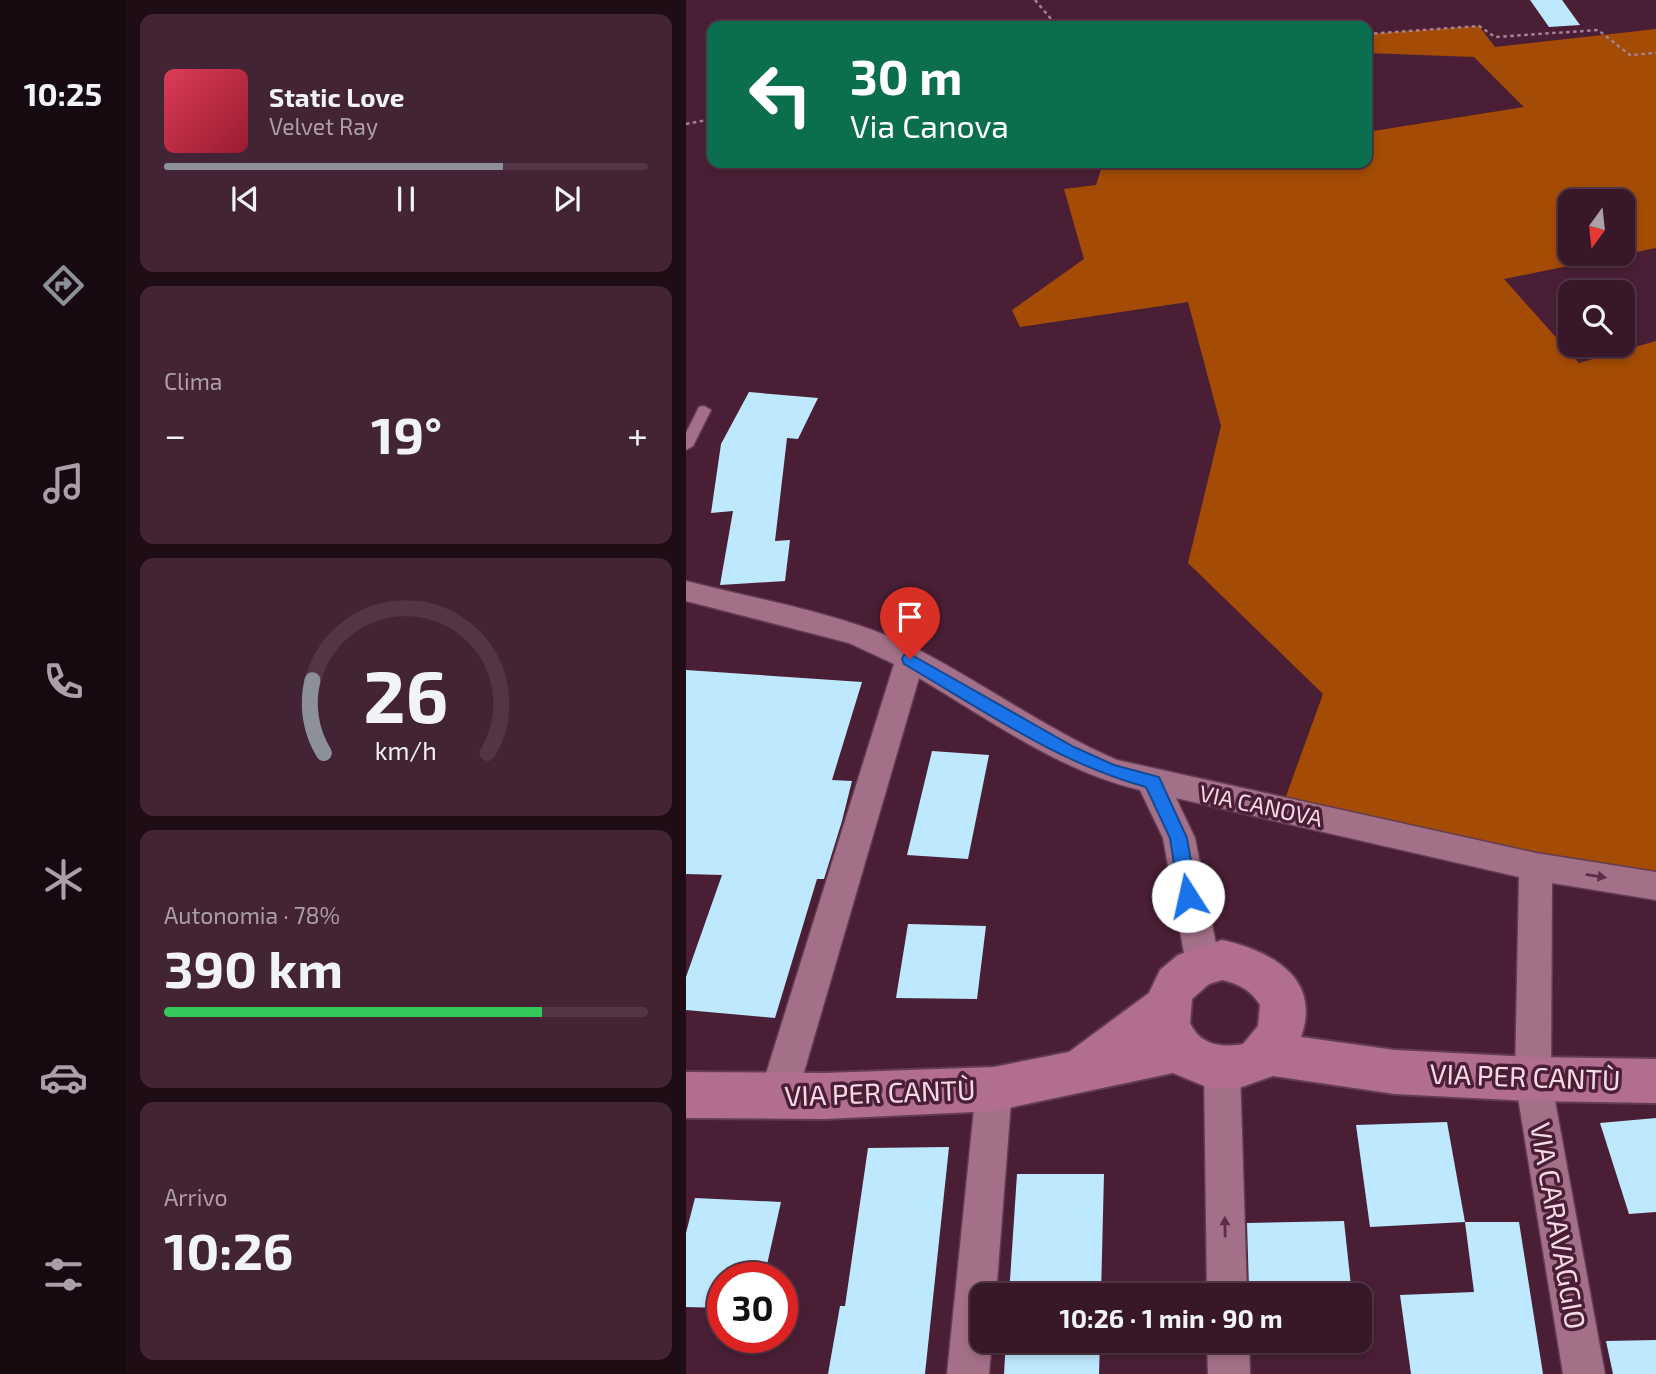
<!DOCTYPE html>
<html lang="it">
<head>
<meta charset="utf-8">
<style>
	:root { --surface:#381728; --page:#432434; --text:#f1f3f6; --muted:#ab9fa8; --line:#523645; --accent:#8c9099 }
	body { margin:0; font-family:"Exo 2",sans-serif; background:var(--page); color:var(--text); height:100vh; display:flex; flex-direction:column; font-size:26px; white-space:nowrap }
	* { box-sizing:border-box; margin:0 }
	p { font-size:23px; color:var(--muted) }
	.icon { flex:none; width:38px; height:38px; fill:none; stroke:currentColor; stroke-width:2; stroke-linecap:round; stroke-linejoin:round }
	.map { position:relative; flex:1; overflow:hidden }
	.details { display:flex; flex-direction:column; gap:14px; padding:14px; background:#1f0d16; width:560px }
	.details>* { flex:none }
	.guide { position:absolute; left:21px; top:21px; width:665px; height:147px; border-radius:14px; box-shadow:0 4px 10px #0003,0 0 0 2px var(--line); background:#0b6e4f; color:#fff; overflow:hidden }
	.needle { width:46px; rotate:195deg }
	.buttons { position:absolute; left:872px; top:189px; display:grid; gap:14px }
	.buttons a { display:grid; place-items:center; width:77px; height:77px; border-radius:14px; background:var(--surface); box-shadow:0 4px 10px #0003,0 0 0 2px var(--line); font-size:35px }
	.speed { position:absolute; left:21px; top:1262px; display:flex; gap:14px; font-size:35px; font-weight:700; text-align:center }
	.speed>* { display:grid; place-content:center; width:91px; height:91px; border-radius:50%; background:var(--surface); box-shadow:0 4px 10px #0003,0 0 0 2px var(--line); line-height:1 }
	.speed .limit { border:10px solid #d22; background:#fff; color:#111 }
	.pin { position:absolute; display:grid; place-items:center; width:60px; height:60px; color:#fff; margin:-72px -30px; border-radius:50% 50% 50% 0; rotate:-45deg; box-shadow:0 0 7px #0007 }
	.pin .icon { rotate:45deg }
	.me { position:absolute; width:77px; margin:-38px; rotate:350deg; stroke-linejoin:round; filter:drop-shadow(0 0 5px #0008) }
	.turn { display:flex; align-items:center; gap:24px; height:147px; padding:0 28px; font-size:32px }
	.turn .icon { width:91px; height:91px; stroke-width:2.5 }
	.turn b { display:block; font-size:49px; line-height:60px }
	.big { font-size:52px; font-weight:700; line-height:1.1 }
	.details .card { flex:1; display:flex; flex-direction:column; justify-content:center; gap:10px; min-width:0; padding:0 24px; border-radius:14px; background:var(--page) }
	.details .dial { align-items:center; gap:0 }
	.dial svg { height:182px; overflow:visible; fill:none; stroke:var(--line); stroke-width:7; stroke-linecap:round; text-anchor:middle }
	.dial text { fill:var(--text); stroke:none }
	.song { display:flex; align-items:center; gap:21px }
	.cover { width:84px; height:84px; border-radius:10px; background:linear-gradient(135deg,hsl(350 70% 55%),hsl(350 70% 35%)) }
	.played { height:7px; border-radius:4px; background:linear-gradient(90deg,var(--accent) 70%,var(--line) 70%) }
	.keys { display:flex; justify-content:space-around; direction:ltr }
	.heat { display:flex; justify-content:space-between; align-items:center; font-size:38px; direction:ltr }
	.charge { height:10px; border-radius:5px; background:linear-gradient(90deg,#34c759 78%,var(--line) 0) }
	.trip { position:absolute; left:284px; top:1283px; width:402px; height:70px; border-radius:14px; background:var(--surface); box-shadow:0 4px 10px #0003,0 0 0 2px var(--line); font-weight:700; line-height:70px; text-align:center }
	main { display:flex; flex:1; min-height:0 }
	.tab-bar { display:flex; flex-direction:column; width:126px; justify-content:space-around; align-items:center; background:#160910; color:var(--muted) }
	.tab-bar .icon { width:49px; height:49px }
	.tab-bar .active { color:var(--accent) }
	.tab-bar b { font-size:32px; color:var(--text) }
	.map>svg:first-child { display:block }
	.forest { fill:#a44c05; fill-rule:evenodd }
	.building { fill:#bde8fe }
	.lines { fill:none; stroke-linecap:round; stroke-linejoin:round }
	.lane-casing { stroke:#623c51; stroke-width:3 }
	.street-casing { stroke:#623c51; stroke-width:3 }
	.secondary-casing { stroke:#623c51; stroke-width:4 }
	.path { stroke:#a68293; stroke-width:2.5; stroke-dasharray:3.5 3.5; stroke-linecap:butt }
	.lane { fill:#a37088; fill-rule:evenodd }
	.street { fill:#a37088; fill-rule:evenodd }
	.secondary { fill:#b16e8f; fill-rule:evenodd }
	.oneway { fill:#5c2f46 }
	.route { fill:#1a73e8; stroke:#114b97; stroke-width:2 }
	.labels { text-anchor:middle; stroke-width:7; stroke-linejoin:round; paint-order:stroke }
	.street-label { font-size:23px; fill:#f7d9e6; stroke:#4a1f35 }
	.near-street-label { font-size:28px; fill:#f7d9e6; stroke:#4a1f35 }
</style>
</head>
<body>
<main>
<nav class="tab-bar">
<b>10:25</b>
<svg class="icon active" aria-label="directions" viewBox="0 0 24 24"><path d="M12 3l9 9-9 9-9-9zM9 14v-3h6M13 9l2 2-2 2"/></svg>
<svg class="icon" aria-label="music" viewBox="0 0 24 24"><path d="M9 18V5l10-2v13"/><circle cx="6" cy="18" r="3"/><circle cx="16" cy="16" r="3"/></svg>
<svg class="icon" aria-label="phone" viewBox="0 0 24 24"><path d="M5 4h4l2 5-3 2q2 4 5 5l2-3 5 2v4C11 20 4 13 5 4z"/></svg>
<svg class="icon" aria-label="climate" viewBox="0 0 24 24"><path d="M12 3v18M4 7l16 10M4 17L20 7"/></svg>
<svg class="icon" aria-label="car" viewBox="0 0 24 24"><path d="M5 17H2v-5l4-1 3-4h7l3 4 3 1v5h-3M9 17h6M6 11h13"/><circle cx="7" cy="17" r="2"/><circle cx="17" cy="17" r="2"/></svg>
<svg class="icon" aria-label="filters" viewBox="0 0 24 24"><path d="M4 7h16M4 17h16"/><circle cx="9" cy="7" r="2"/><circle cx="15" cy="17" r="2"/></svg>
</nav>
<section class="details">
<div class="card">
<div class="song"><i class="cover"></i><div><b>Static Love</b><p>Velvet Ray</p></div></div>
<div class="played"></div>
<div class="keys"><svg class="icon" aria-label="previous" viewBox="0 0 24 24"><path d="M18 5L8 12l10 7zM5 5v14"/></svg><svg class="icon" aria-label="pause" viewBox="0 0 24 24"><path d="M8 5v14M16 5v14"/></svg><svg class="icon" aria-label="next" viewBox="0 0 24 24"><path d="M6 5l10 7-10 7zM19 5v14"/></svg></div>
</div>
<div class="card"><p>Clima</p>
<div class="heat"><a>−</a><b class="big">19°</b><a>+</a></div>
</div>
<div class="card dial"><svg viewBox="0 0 100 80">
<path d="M14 69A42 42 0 1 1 86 69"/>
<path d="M14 69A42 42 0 0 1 9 37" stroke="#8c9099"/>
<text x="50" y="56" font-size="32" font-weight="700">26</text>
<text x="50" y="72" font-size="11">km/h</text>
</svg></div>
<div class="card"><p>Autonomia · 78%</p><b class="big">390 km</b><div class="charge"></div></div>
<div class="card"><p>Arrivo</p><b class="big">10:26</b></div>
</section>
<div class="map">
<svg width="970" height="1374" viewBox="0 0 970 1374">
	<rect width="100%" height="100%" fill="#4a1f35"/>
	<path class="forest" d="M 793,26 L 809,47 L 970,29 L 970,248 L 818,279 L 893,363 L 970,341 L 970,886 L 595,810 L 637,694 L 502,563 L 535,426 L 502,302 L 334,327 L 326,310 L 398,259 L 378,189 L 410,185 L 417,163 L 681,163 L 681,132 L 838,107 L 788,57 L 681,53 L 681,34 ZM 884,201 L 936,201 L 936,254 L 884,254 Z"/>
	<g class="building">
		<path d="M 844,0 L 876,0 L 894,25 L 863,27 Z"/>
		<path d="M 63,392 L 132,398 L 112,439 L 101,438 L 89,541 L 104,540 L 99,581 L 34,585 L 47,511 L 25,513 L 35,444 Z"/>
		<path d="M 0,670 L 176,682 L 146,780 L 166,781 L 156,821 L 138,879 L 131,879 L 89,1018 L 0,1010 L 0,977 L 36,875 L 0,874 Z"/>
		<path d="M 246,751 L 303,755 L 282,859 L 221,855 Z"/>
		<path d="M 222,924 L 300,926 L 291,999 L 210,998 Z"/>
		<path d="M 970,1118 L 970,1212 L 943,1214 L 914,1123 Z"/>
		<path d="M 761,1122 L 779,1222 L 684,1227 L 670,1125 Z"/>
		<path d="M 263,1147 L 239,1374 L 142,1374 L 154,1306 L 159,1306 L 182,1148 Z"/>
		<path d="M 331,1174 L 418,1174 L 415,1295 L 323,1295 Z"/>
		<path d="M 9,1198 L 95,1202 L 78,1278 L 37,1278 L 37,1308 L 0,1307 L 0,1233 Z"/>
		<path d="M 658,1221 L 665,1286 L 563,1289 L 561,1223 Z"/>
		<path d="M 779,1222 L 833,1222 L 857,1374 L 725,1374 L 714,1295 L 788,1292 Z"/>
		<path d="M 320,1340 L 414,1340 L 413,1374 L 318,1374 Z"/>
		<path d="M 970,1340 L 970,1374 L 927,1374 L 920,1341 Z"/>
	</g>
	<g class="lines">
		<defs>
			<path id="lane" d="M 18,406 L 25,410 L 7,446 L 0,450 L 0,433 L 13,407 Z"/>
			<g id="street">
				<path d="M 0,581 C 78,601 162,614 235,651 C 301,686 362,730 431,760 L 850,853 L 970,872 L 970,900 L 866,883 L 865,1079 L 919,1374 L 877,1374 L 829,1079 L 833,877 L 490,798 L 509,838 L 534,964 L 529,975 L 517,979 L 505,975 L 500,964 L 477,838 L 454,790 C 373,771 304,720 233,678 L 111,1096 L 105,1108 L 92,1113 L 79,1108 L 73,1096 L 208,664 L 163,643 L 0,601 Z"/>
				<path d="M 536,1052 L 549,1057 L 554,1069 L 561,1295 L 521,1295 L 518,1069 L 523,1057 Z"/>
				<path d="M 308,1072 L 321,1077 L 326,1089 L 310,1295 L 296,1295 L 296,1340 L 306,1340 L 303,1374 L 261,1374 L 290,1089 L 295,1077 Z"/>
				<path d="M 521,1340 L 563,1340 L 564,1374 L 522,1374 Z"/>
			</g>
			<path id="secondary" d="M 536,940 C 585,951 636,978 615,1037 L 709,1050 L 847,1057 L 970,1059 L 970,1103 L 847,1101 L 709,1094 L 587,1076 L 553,1088 L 523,1088 L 487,1073 L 308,1111 L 139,1119 L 0,1118 L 0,1072 L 139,1073 L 308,1067 L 383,1052 L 463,993 L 474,970 L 492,955 ZM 536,980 C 553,984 565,990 574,1005 L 572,1026 L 557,1044 C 535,1048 514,1045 504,1023 L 506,999 L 523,984 Z"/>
		</defs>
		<use href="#lane" class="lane-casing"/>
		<use href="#street" class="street-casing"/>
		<use href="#secondary" class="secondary-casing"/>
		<g class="path">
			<path d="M 349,0 L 371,26"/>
			<path d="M 681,34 L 793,26 L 809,37 L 912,30 L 944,55 L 970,53"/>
			<path d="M 0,124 L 26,119"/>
		</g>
		<use href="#lane" class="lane"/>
		<use href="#street" class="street"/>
		<use href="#secondary" class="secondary"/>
	</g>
	<defs><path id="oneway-solid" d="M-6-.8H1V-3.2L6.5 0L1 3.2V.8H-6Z" transform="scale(1.75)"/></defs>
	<g class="oneway">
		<use href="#oneway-solid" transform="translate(910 876) rotate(9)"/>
		<use href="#oneway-solid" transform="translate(539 1227) rotate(-91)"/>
	</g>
	<path class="route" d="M 224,654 L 388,747 L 428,765 L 473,777 L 501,838 L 511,896 L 509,901 L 502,903 L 496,901 L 493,896 L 484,838 L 460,787 C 372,763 297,710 218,664 L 216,659 L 218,655 Z"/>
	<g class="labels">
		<g class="street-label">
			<text transform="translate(575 806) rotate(12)" y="8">VIA CANOVA</text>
		</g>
		<g class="near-street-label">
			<text transform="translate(839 1077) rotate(2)" y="10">VIA PER CANTÙ</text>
			<text transform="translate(194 1093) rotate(-2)" y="10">VIA PER CANTÙ</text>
			<text transform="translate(872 1226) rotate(80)" y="10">VIA CARAVAGGIO</text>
		</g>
	</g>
</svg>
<div class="buttons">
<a><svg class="needle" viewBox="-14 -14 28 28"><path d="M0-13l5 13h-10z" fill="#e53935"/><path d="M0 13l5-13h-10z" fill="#ab9fa8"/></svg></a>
<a><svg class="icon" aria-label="search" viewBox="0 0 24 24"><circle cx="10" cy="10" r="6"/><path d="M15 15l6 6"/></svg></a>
</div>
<div class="speed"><div class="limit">30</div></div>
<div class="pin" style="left:224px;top:659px;background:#d93025"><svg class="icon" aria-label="arrive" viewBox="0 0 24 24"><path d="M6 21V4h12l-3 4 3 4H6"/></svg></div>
<svg class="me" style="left:502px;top:896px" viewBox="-20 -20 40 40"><circle r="19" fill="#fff"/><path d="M0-13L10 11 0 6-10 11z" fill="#1a73e8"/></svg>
<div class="trip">10:26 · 1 min · 90 m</div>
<div class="guide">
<div class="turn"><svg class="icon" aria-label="left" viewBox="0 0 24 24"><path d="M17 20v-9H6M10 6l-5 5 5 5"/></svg><div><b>30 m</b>Via Canova</div></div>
</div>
</div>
</main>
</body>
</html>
